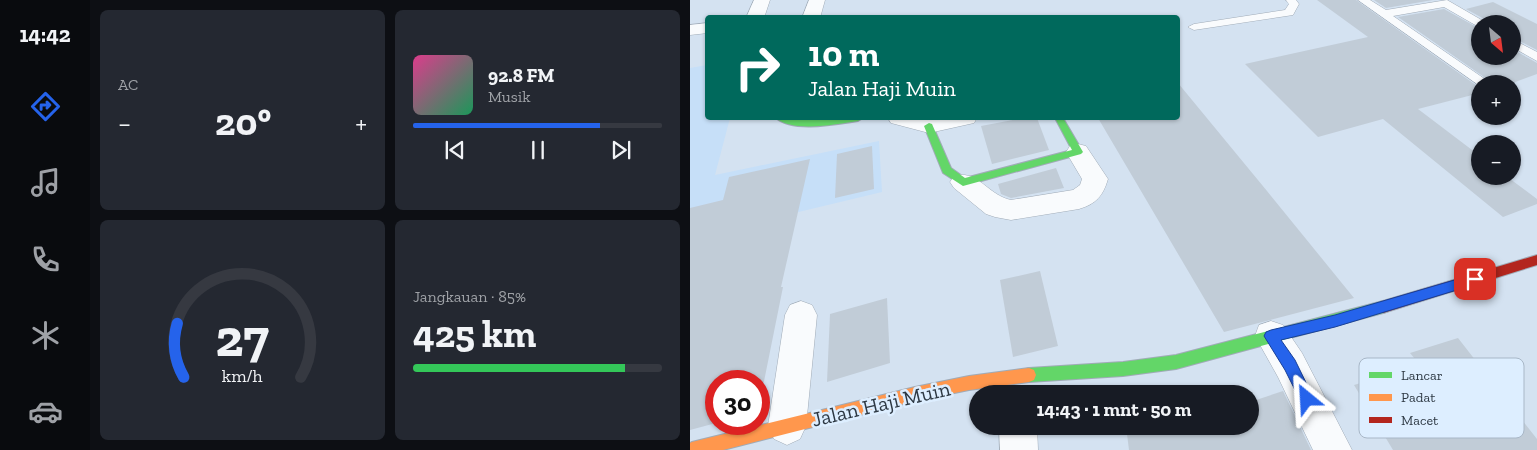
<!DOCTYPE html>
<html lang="id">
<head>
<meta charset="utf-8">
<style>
	:root { --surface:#171b24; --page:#242831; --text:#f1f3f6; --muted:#9ea1a6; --line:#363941; --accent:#2563eb }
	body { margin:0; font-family:"Zilla Slab",serif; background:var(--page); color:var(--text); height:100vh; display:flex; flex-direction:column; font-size:19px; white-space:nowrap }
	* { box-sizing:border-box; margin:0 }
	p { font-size:16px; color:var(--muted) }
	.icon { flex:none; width:28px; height:28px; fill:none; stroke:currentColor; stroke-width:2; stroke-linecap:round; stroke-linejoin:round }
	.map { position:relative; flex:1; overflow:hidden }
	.drawer { display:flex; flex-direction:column; gap:10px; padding:10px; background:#0d0f14; width:600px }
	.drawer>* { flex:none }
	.top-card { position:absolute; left:15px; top:15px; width:475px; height:105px; border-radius:5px; box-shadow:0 1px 4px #0004; background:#00695c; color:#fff; overflow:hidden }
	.needle { width:32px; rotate:152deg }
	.fabs { position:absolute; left:781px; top:15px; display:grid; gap:10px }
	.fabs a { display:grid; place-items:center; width:50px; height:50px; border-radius:50%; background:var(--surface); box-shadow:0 1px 4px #0004; font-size:25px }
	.speed { position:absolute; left:15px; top:370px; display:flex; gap:10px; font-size:25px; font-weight:700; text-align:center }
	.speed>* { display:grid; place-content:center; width:65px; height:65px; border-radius:50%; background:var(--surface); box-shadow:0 1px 4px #0004; line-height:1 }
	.speed .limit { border:8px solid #d22; background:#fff; color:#111 }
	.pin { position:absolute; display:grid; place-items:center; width:42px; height:42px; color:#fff; margin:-21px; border-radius:10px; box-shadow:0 2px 8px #0006 }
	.me { position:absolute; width:55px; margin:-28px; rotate:333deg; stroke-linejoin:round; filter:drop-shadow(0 0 4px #0008) }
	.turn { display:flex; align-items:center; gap:18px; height:105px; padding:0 20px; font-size:22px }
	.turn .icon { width:65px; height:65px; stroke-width:2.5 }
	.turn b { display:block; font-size:35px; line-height:42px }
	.big { font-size:38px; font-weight:700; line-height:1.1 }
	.drawer .widget { flex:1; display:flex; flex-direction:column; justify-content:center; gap:8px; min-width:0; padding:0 18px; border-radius:8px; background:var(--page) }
	.drawer .dial { align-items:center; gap:0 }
	.dial svg { height:130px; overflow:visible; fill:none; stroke:var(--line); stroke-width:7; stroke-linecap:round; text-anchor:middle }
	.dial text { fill:var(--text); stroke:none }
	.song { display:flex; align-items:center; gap:15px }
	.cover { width:60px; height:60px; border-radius:8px; background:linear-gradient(135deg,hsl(330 70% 55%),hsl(150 70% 35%)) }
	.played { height:5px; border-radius:2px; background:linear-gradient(90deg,var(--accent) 75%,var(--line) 75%) }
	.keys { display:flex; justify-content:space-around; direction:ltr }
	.heat { display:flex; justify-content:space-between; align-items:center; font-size:28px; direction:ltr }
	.charge { height:8px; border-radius:4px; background:linear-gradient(90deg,#34c759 85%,var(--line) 0) }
	.drawer .tiles { flex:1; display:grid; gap:10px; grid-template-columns:repeat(2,1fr) }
	.trip { position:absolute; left:279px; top:385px; width:290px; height:50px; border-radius:25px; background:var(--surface); box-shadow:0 1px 4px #0004; font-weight:700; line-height:50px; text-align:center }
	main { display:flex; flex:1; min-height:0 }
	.tabs { display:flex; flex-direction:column; width:90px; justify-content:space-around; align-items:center; background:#090b0e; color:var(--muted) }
	.tabs .icon { width:35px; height:35px }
	.tabs .active { color:var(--accent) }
	.tabs b { font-size:22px; color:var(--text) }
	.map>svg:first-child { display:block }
	.built { fill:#c6dff8 }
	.building { fill:#c1ccd7 }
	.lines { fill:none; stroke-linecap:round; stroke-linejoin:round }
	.lane-casing { stroke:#a0abb7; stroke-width:1 }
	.street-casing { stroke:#a0abb7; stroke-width:1 }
	.fast-casing { stroke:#a0abb7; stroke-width:2 }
	.slow-casing { stroke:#a0abb7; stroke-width:2 }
	.jam-casing { stroke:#a0abb7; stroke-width:2 }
	.lane { fill:#f9fbfd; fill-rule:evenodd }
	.street { fill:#f9fbfd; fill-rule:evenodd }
	.fast { fill:#63d668; fill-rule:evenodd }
	.slow { fill:#ff974d; fill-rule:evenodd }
	.jam { fill:#b3261e; fill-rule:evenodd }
	.route { fill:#2563eb; stroke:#184099 }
	.labels { text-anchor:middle; stroke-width:5; stroke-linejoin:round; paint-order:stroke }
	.near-street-label { font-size:21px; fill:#2d3843; stroke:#def }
	.key { fill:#def; stroke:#a8b7c7; stroke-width:1 }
	.key-label { font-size:14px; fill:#2d3843 }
</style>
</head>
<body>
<main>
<nav class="tabs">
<b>14:42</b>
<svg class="icon active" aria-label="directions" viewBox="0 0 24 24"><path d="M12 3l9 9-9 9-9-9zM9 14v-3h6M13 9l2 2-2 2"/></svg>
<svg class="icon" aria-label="music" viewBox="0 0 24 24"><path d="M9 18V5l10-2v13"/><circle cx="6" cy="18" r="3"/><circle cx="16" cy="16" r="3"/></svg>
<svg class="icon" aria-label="phone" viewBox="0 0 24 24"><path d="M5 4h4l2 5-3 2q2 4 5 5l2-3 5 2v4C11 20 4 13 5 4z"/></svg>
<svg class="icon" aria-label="climate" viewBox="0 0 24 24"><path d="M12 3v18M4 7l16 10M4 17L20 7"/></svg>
<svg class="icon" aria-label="car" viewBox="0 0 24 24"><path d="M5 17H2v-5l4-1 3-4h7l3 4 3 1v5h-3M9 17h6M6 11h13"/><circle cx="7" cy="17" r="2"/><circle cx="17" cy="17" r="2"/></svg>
</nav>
<section class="drawer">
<div class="tiles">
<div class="widget"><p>AC</p>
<div class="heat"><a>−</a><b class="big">20°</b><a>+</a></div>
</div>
<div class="widget">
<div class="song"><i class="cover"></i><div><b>92.8 FM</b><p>Musik</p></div></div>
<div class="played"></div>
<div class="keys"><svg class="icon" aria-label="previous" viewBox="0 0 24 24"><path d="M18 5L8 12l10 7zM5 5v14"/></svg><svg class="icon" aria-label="pause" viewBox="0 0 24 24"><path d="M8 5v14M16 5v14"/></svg><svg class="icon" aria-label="next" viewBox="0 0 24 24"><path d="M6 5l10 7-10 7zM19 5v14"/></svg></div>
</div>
<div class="widget dial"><svg viewBox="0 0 100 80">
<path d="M14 69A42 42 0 1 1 86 69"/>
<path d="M14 69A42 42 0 0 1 10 36" stroke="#2563eb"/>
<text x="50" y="56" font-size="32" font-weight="700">27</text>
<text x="50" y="72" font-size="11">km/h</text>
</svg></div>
<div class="widget"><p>Jangkauan · 85%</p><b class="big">425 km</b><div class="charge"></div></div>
</div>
</section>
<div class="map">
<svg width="847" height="450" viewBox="0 0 847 450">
	<rect width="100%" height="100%" fill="#d4e2f1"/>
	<path class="built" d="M 17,65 L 18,118 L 40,118 L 25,175 L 189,141 L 192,192 L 0,238 L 0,68 Z"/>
	<g class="building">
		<path d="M 627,0 L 666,0 L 790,88 L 790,93 L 728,109 L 790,156 L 790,176 L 816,176 L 847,199 L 847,204 L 813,217 L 693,119 L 628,137 L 555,64 L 678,37 Z"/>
		<path d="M 684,0 L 743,0 L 696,8 Z"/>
		<path d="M 803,2 L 847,24 L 847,50 L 822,37 L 822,24 L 798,24 L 796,20 L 776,9 Z"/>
		<path d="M 754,9 L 790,29 L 790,56 L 822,56 L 822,49 L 847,63 L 847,74 L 820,84 L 804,84 L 708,17 Z"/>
		<path d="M 488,83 L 577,191 L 664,298 L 534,332 L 408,118 L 488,118 Z"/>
		<path d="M 334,118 L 347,118 L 359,150 L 302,164 L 291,126 Z"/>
		<path d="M 182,146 L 184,189 L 145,198 L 147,154 Z"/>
		<path d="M 120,159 L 91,287 L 93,287 L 69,406 L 69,381 L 26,381 L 26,423 L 0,430 L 0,208 L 33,200 L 39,177 Z"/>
		<path d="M 366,168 L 374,188 L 321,198 L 311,194 L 308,184 Z"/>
		<path d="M 350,271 L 368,346 L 323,357 L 310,280 Z"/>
		<path d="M 197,298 L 200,363 L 137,382 L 140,314 Z"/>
		<path d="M 768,338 L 847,439 L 847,450 L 703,450 L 664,385 L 730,365 L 720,353 Z"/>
		<path d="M 474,385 L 476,394 L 430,394 L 430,391 Z"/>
		<path d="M 593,391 L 621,450 L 439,450 L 436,426 L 483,426 L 485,432 L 524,426 L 560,426 L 560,402 Z"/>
	</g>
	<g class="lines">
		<defs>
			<g id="lane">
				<path d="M 596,0 L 606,0 L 609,4 L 603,15 L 504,30 L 498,27 L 504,24 L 595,10 L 599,4 Z"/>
				<path d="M 668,0 L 680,0 L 696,10 L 757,0 L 795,22 L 796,24 L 790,24 L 790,27 L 787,26 L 754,7 L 703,16 L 802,84 L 790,84 L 790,86 Z"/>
				<path d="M 822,39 L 847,52 L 847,61 L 822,47 Z"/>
			</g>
			<g id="street">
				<path d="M 64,0 L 80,0 L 74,18 L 56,18 Z"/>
				<path d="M 119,0 L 135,0 L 130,18 L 112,18 Z"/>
				<path d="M 18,23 L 18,33 L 0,35 L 0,25 Z"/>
				<path d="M 198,118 L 287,118 L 284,123 L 239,133 L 201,123 Z"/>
				<path d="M 388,144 L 396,146 L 418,179 C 413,196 406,204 389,209 L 321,220 L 305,217 L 296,214 L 264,188 L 260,182 L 264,176 C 287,169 299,196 321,200 L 383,190 L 390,185 L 392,179 L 376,152 L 380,146 Z"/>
				<path d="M 111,301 L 122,305 L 127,315 L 116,426 L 110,439 L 97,445 L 84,439 L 78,426 L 95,315 L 100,305 Z"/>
				<path d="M 581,321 L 593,325 L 612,353 L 662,450 L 623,450 L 588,377 L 565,336 L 569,325 Z"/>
				<path d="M 309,426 L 347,426 L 348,450 L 310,450 Z"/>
			</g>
			<g id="fast">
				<path d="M 86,118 L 119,120 L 173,118 L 168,121 C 147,124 103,133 86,118 Z"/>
				<path d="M 365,118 L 373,118 L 393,152 L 391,154 L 273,186 L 253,173 L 234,126 L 239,123 L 242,124 L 261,168 L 275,178 L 382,150 Z"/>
				<path d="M 693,301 L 698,303 L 699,307 L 698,311 L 693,313 L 486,369 L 433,376 L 339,382 L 334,380 L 332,375 L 334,370 L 339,368 L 433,362 L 486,355 Z"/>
			</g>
			<path id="slow" d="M 339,368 L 344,370 L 346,375 L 344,380 L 339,382 L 279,390 L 225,401 L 33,450 L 0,450 L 0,443 L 2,442 L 225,387 L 279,376 Z"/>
			<path id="jam" d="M 847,255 L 847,265 L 693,313 L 688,311 L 687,307 L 688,303 L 693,301 Z"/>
		</defs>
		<use href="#lane" class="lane-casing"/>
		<use href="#street" class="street-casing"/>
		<use href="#fast" class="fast-casing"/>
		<use href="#slow" class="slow-casing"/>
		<use href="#jam" class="jam-casing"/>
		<use href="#lane" class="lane"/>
		<use href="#street" class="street"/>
		<use href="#fast" class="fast"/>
		<use href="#slow" class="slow"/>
		<use href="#jam" class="jam"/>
	</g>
	<path class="route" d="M 785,274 L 790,275 L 791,279 L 790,283 L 645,327 L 591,340 L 605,360 L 624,399 L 622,404 L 617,406 L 612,404 L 595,370 L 574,336 L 576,332 L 581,330 L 645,315 Z"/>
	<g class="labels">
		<g class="near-street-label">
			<text transform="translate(191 404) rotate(-13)" y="7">Jalan Haji Muin</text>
		</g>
	</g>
	<rect x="669" y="358" width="165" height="80" rx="8" class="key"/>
	<rect x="679" y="372" width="23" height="6" fill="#63d668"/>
	<rect x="679" y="394" width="23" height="7" fill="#ff974d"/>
	<rect x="679" y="417" width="23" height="6" fill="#b3261e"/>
	<g class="key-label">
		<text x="711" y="380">Lancar</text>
		<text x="711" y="402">Padat</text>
		<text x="711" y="425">Macet</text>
	</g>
</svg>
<div class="fabs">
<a><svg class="needle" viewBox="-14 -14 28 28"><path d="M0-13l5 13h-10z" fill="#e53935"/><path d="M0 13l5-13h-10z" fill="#9ea1a6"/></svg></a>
<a>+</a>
<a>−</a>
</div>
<div class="speed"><div class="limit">30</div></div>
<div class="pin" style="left:785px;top:279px;background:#d93025"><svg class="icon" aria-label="arrive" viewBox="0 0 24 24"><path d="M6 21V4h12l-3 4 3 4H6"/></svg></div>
<svg class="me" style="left:617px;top:399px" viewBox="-20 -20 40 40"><path d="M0-17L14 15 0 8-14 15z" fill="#2563eb" stroke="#fff" stroke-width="4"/></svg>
<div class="trip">14:43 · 1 mnt · 50 m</div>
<div class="top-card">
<div class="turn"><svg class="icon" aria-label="right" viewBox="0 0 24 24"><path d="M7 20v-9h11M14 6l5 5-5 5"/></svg><div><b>10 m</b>Jalan Haji Muin</div></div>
</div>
</div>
</main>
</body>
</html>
